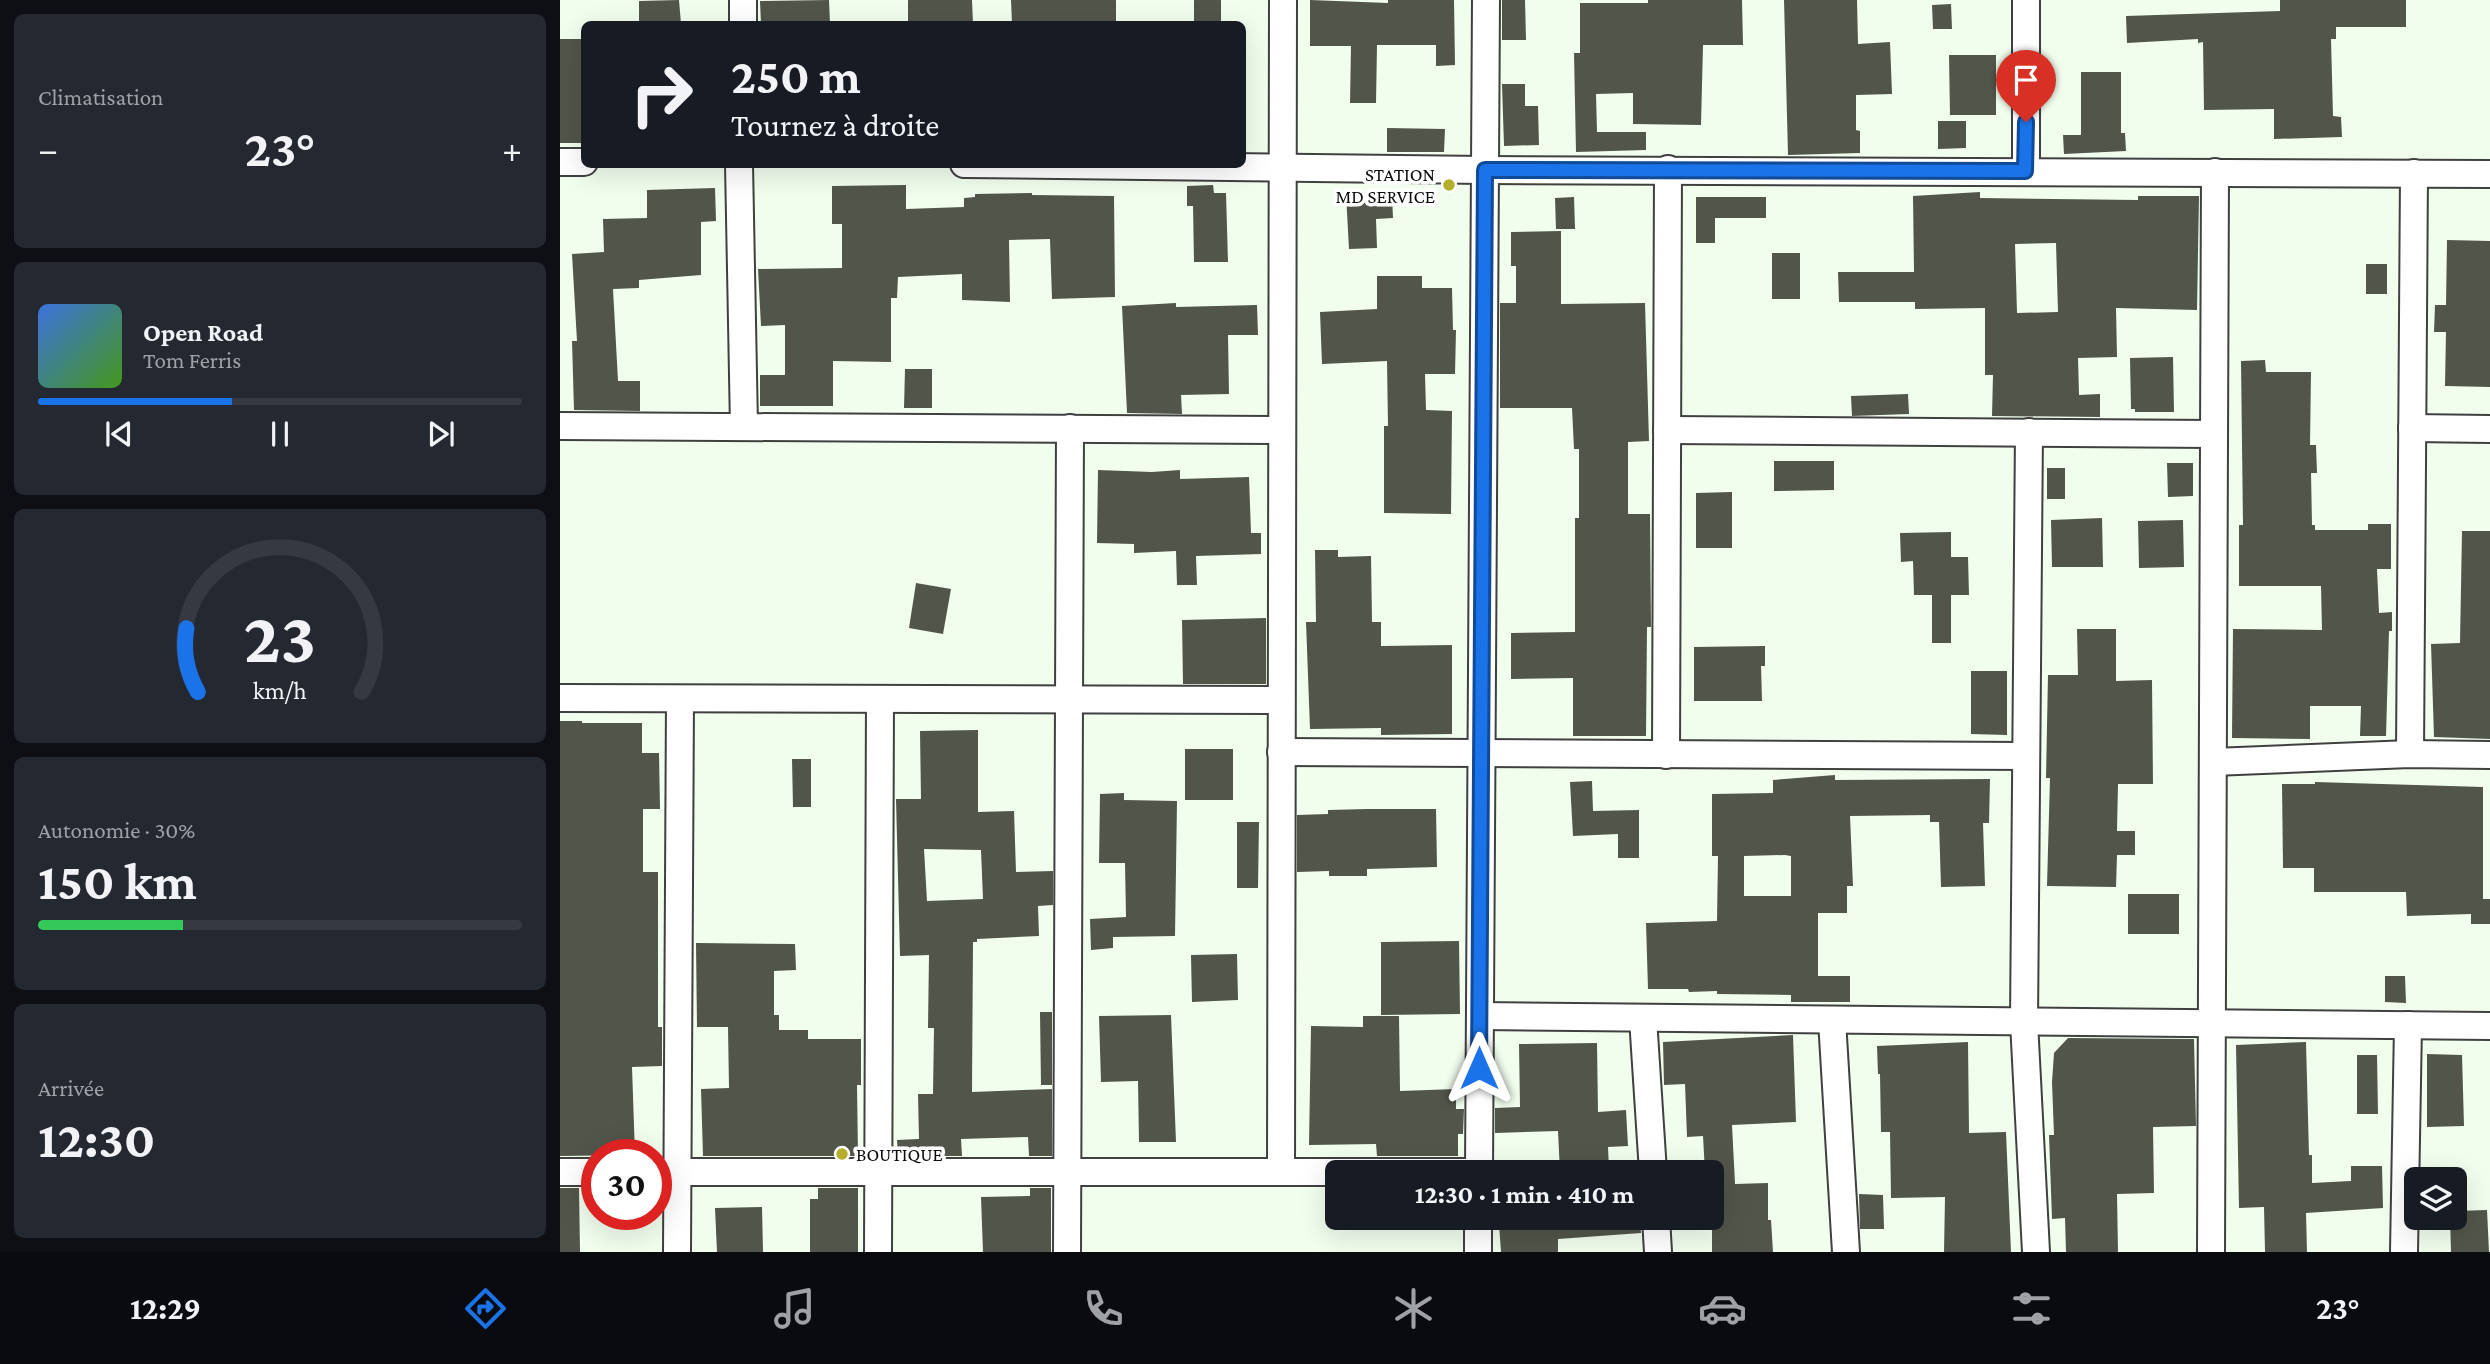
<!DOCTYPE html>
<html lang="fr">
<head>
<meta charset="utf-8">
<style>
	:root { --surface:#171b24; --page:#242831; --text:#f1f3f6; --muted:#9ea1a6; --line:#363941; --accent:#1a73e8 }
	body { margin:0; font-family:"Crimson Pro",serif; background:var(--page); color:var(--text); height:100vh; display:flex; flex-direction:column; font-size:26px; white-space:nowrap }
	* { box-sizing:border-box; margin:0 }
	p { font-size:23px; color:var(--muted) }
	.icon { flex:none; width:38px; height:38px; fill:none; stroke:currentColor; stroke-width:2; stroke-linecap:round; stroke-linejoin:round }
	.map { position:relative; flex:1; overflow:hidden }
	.sheet { display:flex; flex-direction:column; gap:14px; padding:14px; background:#0d0f14; width:560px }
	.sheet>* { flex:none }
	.guide { position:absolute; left:21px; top:21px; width:665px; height:147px; border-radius:10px; box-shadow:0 7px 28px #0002; background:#171b24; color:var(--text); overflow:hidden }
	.tools { position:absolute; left:1844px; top:1167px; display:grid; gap:14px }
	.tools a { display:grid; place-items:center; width:63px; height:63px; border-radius:10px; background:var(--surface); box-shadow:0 7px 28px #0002; font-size:35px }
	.speed { position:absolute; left:21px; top:1139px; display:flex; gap:14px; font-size:35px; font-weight:700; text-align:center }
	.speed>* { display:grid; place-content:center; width:91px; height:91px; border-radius:50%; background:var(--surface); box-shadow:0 7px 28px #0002; line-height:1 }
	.speed .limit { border:10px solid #d22; background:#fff; color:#111 }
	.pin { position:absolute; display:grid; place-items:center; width:60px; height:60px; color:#fff; margin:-72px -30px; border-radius:50% 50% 50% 0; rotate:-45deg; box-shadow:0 0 7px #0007 }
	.pin .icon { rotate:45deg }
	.me { position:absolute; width:77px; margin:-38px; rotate:0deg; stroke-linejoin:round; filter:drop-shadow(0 0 5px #0008) }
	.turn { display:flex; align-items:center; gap:24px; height:147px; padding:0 35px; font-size:32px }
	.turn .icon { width:91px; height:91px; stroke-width:2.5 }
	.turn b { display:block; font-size:49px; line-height:60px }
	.big { font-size:52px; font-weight:700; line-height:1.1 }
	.sheet .tile { flex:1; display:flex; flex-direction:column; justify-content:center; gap:10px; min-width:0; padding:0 24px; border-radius:10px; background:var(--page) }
	.sheet .dial { align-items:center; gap:0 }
	.dial svg { height:182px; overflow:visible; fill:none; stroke:var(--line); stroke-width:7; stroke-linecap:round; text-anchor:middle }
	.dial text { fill:var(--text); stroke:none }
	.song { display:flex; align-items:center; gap:21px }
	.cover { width:84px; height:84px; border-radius:10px; background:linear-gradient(135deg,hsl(220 70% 55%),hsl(100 70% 35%)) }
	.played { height:7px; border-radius:4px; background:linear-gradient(90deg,var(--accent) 40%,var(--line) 40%) }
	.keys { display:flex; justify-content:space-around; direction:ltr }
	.heat { display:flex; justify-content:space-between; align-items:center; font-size:38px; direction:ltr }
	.charge { height:10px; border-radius:5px; background:linear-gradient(90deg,#34c759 30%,var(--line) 0) }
	.trip { position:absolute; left:765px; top:1160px; width:399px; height:70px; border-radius:10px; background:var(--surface); box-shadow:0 7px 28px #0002; font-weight:700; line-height:70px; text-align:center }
	.dock { display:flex; height:112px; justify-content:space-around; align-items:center; background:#090b0e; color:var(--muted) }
	.dock .icon { width:49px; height:49px }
	.dock .selected { color:var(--accent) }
	.dock b { font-size:32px; color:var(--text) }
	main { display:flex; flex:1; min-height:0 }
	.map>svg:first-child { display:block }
	.building { fill:#51554a; fill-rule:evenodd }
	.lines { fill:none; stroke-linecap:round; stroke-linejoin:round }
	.street-casing { stroke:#404040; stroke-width:30 }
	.street { stroke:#fff; stroke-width:26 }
	.route-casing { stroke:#114b97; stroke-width:18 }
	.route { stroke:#1a73e8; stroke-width:12 }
	.poi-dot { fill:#b5ae2d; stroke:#fff; stroke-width:2.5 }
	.labels { text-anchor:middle; stroke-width:7; stroke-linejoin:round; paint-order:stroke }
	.poi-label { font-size:19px; fill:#0d0d0d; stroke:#fff; text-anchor:end }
</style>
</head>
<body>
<main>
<section class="sheet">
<div class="tile"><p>Climatisation</p>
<div class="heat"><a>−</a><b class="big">23°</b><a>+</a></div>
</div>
<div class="tile">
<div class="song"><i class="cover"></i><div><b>Open Road</b><p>Tom Ferris</p></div></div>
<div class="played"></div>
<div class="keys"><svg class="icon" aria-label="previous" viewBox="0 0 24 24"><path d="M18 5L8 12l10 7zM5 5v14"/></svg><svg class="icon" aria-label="pause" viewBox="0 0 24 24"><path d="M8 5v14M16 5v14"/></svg><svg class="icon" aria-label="next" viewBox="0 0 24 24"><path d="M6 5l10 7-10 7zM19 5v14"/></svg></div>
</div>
<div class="tile dial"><svg viewBox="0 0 100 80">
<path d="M14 69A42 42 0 1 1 86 69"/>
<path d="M14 69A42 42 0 0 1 9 41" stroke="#1a73e8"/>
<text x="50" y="56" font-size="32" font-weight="700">23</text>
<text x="50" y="72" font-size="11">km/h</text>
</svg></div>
<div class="tile"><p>Autonomie · 30%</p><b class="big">150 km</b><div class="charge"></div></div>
<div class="tile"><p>Arrivée</p><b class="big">12:30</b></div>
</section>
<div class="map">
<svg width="1930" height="1252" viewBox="0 0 1930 1252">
	<rect width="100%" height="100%" fill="#f1feee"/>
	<g class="building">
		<path d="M 119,0 L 121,24 L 79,24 L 79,1 Z"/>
		<path d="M 269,0 L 270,24 L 201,24 L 200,1 Z"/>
		<path d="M 348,0 L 412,0 L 413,24 L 348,24 Z"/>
		<path d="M 451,0 L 556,0 L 556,24 L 452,24 Z"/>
		<rect x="634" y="0" width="27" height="24"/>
		<path d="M 750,0 L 828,3 L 828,0 L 894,0 L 895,65 L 876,66 L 876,45 L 817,45 L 816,103 L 790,103 L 791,46 L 750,46 Z"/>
		<path d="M 942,0 L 965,0 L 966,40 L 942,40 Z"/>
		<path d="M 1088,0 L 1182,0 L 1183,45 L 1143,45 L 1141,125 L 1073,124 L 1073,93 L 1036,94 L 1037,132 L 1086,132 L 1086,150 L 1016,152 L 1014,53 L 1020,53 L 1020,3 L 1088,3 Z"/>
		<path d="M 1224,0 L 1297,0 L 1298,44 L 1330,42 L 1332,94 L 1296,95 L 1296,130 L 1300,131 L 1300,153 L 1228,155 Z"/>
		<path d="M 1720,0 L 1846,0 L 1846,27 L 1776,27 L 1776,39 L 1771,39 L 1773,116 L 1781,117 L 1782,137 L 1714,139 L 1714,109 L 1644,110 L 1643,42 L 1638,43 L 1638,39 L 1567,43 L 1566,16 L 1720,11 Z"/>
		<path d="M 1391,4 L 1392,29 L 1373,29 L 1372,5 Z"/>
		<rect x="0" y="39" width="24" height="104"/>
		<path d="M 1389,55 L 1436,55 L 1436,115 L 1390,115 Z"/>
		<path d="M 1521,72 L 1561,72 L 1561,133 L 1565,133 L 1566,151 L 1504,154 L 1503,135 L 1521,135 Z"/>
		<path d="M 942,84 L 965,84 L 965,106 L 978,106 L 979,145 L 944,146 Z"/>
		<path d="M 1378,121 L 1406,121 L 1406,148 L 1378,149 Z"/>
		<path d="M 827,128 L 885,129 L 884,152 L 827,152 Z"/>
		<path d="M 346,185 L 346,209 L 404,207 L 404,198 L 415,197 L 415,194 L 472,193 L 472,195 L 554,196 L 555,297 L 492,299 L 490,239 L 449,240 L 450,302 L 402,300 L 402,274 L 338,277 L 337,298 L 331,298 L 331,362 L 273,361 L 273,406 L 200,406 L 200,375 L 225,375 L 225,325 L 201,326 L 198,269 L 282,268 L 282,224 L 272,224 L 272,186 Z"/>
		<path d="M 653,185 L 654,193 L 666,193 L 668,262 L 634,262 L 633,206 L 627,206 L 627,186 Z"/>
		<path d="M 155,188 L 156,221 L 141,222 L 141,275 L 79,280 L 79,288 L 53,289 L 58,381 L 80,381 L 80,411 L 14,410 L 12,341 L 17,341 L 12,254 L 44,252 L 43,219 L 87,218 L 87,190 Z"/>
		<path d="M 1420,192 L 1420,198 L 1578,200 L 1578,196 L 1639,196 L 1637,310 L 1556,308 L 1557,357 L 1518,358 L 1519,395 L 1540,394 L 1540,417 L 1432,416 L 1433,375 L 1425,375 L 1425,308 L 1355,309 L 1355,302 L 1279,302 L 1278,272 L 1354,272 L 1353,196 ZM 1496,243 L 1498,312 L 1457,313 L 1455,244 Z"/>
		<path d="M 815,193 L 815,196 L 832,196 L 833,218 L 816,219 L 817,248 L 789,249 L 786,194 Z"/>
		<path d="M 1014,197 L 1015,229 L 996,229 L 995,198 Z"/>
		<path d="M 1136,197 L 1206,197 L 1206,218 L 1155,218 L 1155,243 L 1136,243 Z"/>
		<path d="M 1001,231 L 1001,304 L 1085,303 L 1089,441 L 1068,442 L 1068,514 L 1090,514 L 1091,627 L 1087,627 L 1086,736 L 1013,736 L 1013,678 L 951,679 L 951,633 L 1015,632 L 1015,518 L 1019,518 L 1019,449 L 1014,449 L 1012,408 L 940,408 L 940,303 L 956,303 L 956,266 L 951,266 L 951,232 Z"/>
		<path d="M 1887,240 L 1930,241 L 1930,387 L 1885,386 L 1886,332 L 1874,332 L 1875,305 L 1886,305 Z"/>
		<rect x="1212" y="253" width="28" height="46"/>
		<rect x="1806" y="264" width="21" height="30"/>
		<path d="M 817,276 L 862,276 L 862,288 L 892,288 L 893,330 L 896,330 L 895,374 L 865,374 L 866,410 L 892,411 L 891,514 L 824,513 L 824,426 L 828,426 L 827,361 L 762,364 L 760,312 L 817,309 Z"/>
		<path d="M 616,303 L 616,307 L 697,305 L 698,335 L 668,335 L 669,394 L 621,395 L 622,414 L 567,413 L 562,306 Z"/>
		<path d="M 1613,357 L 1614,412 L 1575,412 L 1575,409 L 1571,409 L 1570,358 Z"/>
		<path d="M 1705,360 L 1706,372 L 1751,372 L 1750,445 L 1756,445 L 1757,473 L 1751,473 L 1752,525 L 1755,525 L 1755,530 L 1808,530 L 1808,524 L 1831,524 L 1831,569 L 1817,569 L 1819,613 L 1832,612 L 1832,631 L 1829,631 L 1826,736 L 1800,736 L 1801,706 L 1750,706 L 1750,739 L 1672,738 L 1673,629 L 1762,630 L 1761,586 L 1679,586 L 1679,525 L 1683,525 L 1681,361 Z"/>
		<path d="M 345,369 L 372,369 L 372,408 L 344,408 Z"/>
		<path d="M 1348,394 L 1349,414 L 1292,416 L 1291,396 Z"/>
		<path d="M 1214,461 L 1274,461 L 1274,490 L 1214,491 Z"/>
		<path d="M 1607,463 L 1633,463 L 1633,496 L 1608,497 Z"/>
		<rect x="1487" y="468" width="18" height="31"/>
		<path d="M 538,470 L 592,472 L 620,470 L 620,479 L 689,477 L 691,533 L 701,533 L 701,554 L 636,556 L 637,585 L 617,585 L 616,551 L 574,553 L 574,544 L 537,543 Z"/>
		<path d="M 1172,492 L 1172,548 L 1136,548 L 1136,493 Z"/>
		<path d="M 1542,518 L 1543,567 L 1492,567 L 1491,520 Z"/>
		<path d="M 1623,520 L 1624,567 L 1579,568 L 1578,521 Z"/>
		<path d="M 1902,531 L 1930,531 L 1930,739 L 1874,737 L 1871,644 L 1900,643 Z"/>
		<path d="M 1391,532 L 1391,557 L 1408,557 L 1409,595 L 1391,595 L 1391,643 L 1372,643 L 1372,595 L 1354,595 L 1353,561 L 1341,562 L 1340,533 Z"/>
		<path d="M 755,550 L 778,550 L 778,557 L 811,556 L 812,622 L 821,622 L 821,646 L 892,645 L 892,734 L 821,735 L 821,728 L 750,729 L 746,622 L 756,622 Z"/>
		<path d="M 356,583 L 391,589 L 383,634 L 349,628 Z"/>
		<path d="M 706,618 L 706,684 L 623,684 L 622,620 Z"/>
		<path d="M 1517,629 L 1556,629 L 1556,681 L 1592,680 L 1593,784 L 1558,784 L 1557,831 L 1575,831 L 1575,855 L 1557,855 L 1556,887 L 1487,886 L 1490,778 L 1486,778 L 1488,675 L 1518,675 Z"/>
		<path d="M 1205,646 L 1205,666 L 1201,666 L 1202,701 L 1134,701 L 1134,647 Z"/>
		<path d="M 1411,671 L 1447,671 L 1447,735 L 1411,734 Z"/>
		<path d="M 0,721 L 22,721 L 22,723 L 82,723 L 82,753 L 99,753 L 100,809 L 83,809 L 83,872 L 98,872 L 98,1027 L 102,1027 L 102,1066 L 72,1067 L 75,1155 L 0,1156 Z"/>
		<path d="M 418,730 L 418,812 L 454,811 L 456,872 L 493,871 L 493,905 L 478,906 L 479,936 L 417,939 L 417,942 L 413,942 L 412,1092 L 492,1089 L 492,1156 L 469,1156 L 468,1137 L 401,1139 L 402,1156 L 338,1156 L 337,1140 L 359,1139 L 358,1094 L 373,1094 L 374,1028 L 368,1028 L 369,955 L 340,956 L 336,799 L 361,799 L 360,731 ZM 364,849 L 421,850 L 423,899 L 367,901 Z"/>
		<rect x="625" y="749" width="48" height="51"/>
		<path d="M 232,759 L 251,759 L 251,807 L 233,807 Z"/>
		<path d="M 1275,775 L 1275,780 L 1430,779 L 1429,823 L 1423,823 L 1425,886 L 1381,887 L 1379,822 L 1370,822 L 1370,815 L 1290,816 L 1293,886 L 1287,886 L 1287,913 L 1258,913 L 1258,976 L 1290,976 L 1290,1002 L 1231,1002 L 1231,995 L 1157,994 L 1157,991 L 1129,992 L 1128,989 L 1088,989 L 1086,923 L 1157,921 L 1158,856 L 1152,856 L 1152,794 L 1213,793 L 1213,780 ZM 1225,855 L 1231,856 L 1231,896 L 1184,896 L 1184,856 Z"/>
		<path d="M 1032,781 L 1033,811 L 1079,810 L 1079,858 L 1058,858 L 1058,834 L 1013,836 L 1010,782 Z"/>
		<path d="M 1755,782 L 1923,787 L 1923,899 L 1930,899 L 1930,924 L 1911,924 L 1911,914 L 1847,916 L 1846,892 L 1754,892 L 1754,868 L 1723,868 L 1722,784 L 1755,784 Z"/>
		<path d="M 564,793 L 564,800 L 617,801 L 615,936 L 553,937 L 553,948 L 531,950 L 530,919 L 566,917 L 565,863 L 539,863 L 540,794 Z"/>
		<path d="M 807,809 L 876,809 L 877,867 L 807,869 L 807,876 L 769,876 L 769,871 L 737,872 L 737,815 L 768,814 L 768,810 Z"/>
		<path d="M 677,822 L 699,822 L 698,888 L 677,888 Z"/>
		<rect x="1568" y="894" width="51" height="40"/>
		<path d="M 899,941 L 900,1014 L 821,1015 L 821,942 Z"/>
		<path d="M 136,943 L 235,944 L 236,970 L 214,971 L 214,1015 L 219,1015 L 219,1030 L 248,1030 L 248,1039 L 301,1039 L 301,1085 L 297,1085 L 298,1156 L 143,1156 L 141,1089 L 169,1088 L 168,1027 L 137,1027 Z"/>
		<path d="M 677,954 L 678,1000 L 632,1002 L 631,955 Z"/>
		<path d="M 1825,976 L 1845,976 L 1846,1003 L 1825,1002 Z"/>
		<path d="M 480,1012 L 492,1012 L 492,1085 L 481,1085 Z"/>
		<path d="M 611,1015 L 616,1142 L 579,1142 L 578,1081 L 541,1082 L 539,1016 Z"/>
		<path d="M 803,1016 L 839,1016 L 840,1091 L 896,1089 L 896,1109 L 904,1109 L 903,1134 L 898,1134 L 898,1156 L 817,1156 L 816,1144 L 749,1145 L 751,1026 L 803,1027 Z"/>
		<path d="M 1233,1035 L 1236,1122 L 1172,1125 L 1175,1184 L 1208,1183 L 1208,1220 L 1211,1220 L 1213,1252 L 1152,1252 L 1152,1172 L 1145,1172 L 1143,1136 L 1127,1137 L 1125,1084 L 1104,1085 L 1103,1042 Z"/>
		<path d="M 1508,1038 L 1634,1039 L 1636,1126 L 1593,1127 L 1594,1193 L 1557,1194 L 1558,1252 L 1506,1252 L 1505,1218 L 1492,1219 L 1489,1135 L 1494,1135 L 1492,1082 L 1494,1053 Z"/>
		<path d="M 1408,1042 L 1409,1133 L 1446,1132 L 1451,1252 L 1384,1252 L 1385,1197 L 1331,1198 L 1330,1132 L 1321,1132 L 1320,1074 L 1318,1074 L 1317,1046 Z"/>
		<path d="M 1746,1042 L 1749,1155 L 1752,1155 L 1752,1183 L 1791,1181 L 1791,1166 L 1822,1166 L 1823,1208 L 1746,1213 L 1747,1252 L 1705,1252 L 1704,1207 L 1679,1208 L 1676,1045 Z"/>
		<path d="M 1037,1043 L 1038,1112 L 1066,1110 L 1068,1146 L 1048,1147 L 1049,1169 L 1042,1170 L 1042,1172 L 1000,1172 L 998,1131 L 935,1133 L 935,1108 L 960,1107 L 959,1044 Z"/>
		<path d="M 1867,1054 L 1902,1055 L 1904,1126 L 1867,1127 Z"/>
		<path d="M 1797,1055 L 1817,1055 L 1818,1114 L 1797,1114 Z"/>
		<path d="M 0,1188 L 19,1188 L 20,1252 L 0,1252 Z"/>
		<path d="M 258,1188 L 298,1188 L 298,1252 L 250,1252 L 250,1199 L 258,1199 Z"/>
		<path d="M 470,1188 L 491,1188 L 491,1252 L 423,1252 L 421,1197 L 470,1196 Z"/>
		<path d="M 1299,1194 L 1323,1195 L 1324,1229 L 1300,1229 Z"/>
		<path d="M 202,1207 L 203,1252 L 157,1252 L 155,1208 Z"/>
		<path d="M 1927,1210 L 1929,1252 L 1891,1252 L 1890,1218 L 1895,1218 L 1895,1211 Z"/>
		<path d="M 1032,1218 L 1080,1218 L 1081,1233 L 998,1239 L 998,1252 L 941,1252 L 939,1224 Z"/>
	</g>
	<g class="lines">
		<defs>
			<g id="street">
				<path d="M 183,24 L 183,0"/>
				<path d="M 0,162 L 24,162"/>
				<path d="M 179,164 L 184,427"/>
				<path d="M 404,164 L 925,170 L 1930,174"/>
				<path d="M 1466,171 L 1466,0"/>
				<path d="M 0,426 L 722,430"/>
				<path d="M 1852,428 L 1930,429"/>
				<path d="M 1107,430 L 1654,434"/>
				<path d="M 1469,432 L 1464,1022 L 1476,1252"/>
				<path d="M 0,698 L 721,700"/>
				<path d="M 721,752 L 1466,756"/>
				<path d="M 1850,754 L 1854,173"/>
				<path d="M 1106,755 L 1108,169"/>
				<path d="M 1653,762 L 1850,754 L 1930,755"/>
				<path d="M 920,1016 L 1930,1026"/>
				<path d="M 1083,1018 L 1093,1172"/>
				<path d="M 1272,1020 L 1286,1252"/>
				<path d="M 0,1172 L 37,1172"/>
				<path d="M 96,1172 L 919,1172"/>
				<path d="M 721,1172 L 723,0"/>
				<path d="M 919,1172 L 926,0"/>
				<path d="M 1096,1218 L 1098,1252"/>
				<path d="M 117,1252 L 120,699"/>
				<path d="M 318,1252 L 320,699"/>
				<path d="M 507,1252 L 510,428"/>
				<path d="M 918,1252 L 918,1218"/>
				<path d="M 1651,1252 L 1655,172"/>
				<path d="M 1844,1252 L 1848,1025"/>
			</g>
		</defs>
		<use href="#street" class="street-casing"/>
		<use href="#street" class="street"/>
	</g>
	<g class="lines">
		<defs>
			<path id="route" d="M 919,1068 L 925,170 L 1465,171 L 1466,122"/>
		</defs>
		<use href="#route" class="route-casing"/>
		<use href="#route" class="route"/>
	</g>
	<g class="poi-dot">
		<circle cx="889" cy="185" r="7"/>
		<circle cx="282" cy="1154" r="7"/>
	</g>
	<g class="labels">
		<g class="poi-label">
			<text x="875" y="181">STATION<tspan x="875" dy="22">MD SERVICE</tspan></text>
			<text x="296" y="1161" text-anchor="start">BOUTIQUE</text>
		</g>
	</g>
</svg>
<div class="tools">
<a><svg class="icon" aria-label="layers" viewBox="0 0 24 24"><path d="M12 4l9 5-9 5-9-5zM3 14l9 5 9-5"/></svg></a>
</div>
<div class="speed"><div class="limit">30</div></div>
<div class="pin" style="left:1466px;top:122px;background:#d93025"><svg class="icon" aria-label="arrive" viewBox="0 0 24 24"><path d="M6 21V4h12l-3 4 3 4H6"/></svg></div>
<svg class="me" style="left:919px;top:1068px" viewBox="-20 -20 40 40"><path d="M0-17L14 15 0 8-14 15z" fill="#1a73e8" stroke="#fff" stroke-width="4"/></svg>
<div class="trip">12:30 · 1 min · 410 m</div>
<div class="guide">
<div class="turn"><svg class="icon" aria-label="right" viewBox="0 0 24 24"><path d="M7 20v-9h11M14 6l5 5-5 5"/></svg><div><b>250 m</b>Tournez à droite</div></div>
</div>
</div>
</main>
<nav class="dock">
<b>12:29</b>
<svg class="icon selected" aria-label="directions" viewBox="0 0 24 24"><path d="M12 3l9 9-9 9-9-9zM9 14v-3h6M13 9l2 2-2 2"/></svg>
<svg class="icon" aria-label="music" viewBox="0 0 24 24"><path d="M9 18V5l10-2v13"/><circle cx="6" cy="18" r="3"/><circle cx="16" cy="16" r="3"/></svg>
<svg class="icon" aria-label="phone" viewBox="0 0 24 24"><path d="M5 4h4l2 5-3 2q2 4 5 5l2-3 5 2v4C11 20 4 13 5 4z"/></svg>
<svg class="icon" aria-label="climate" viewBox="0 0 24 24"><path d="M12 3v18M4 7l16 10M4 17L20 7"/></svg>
<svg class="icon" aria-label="car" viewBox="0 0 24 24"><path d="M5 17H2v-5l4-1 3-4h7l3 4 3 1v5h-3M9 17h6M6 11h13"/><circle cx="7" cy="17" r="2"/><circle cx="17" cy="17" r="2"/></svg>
<svg class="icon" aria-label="filters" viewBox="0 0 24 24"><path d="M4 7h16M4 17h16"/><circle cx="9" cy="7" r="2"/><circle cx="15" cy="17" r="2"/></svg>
<b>23°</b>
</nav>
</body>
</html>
